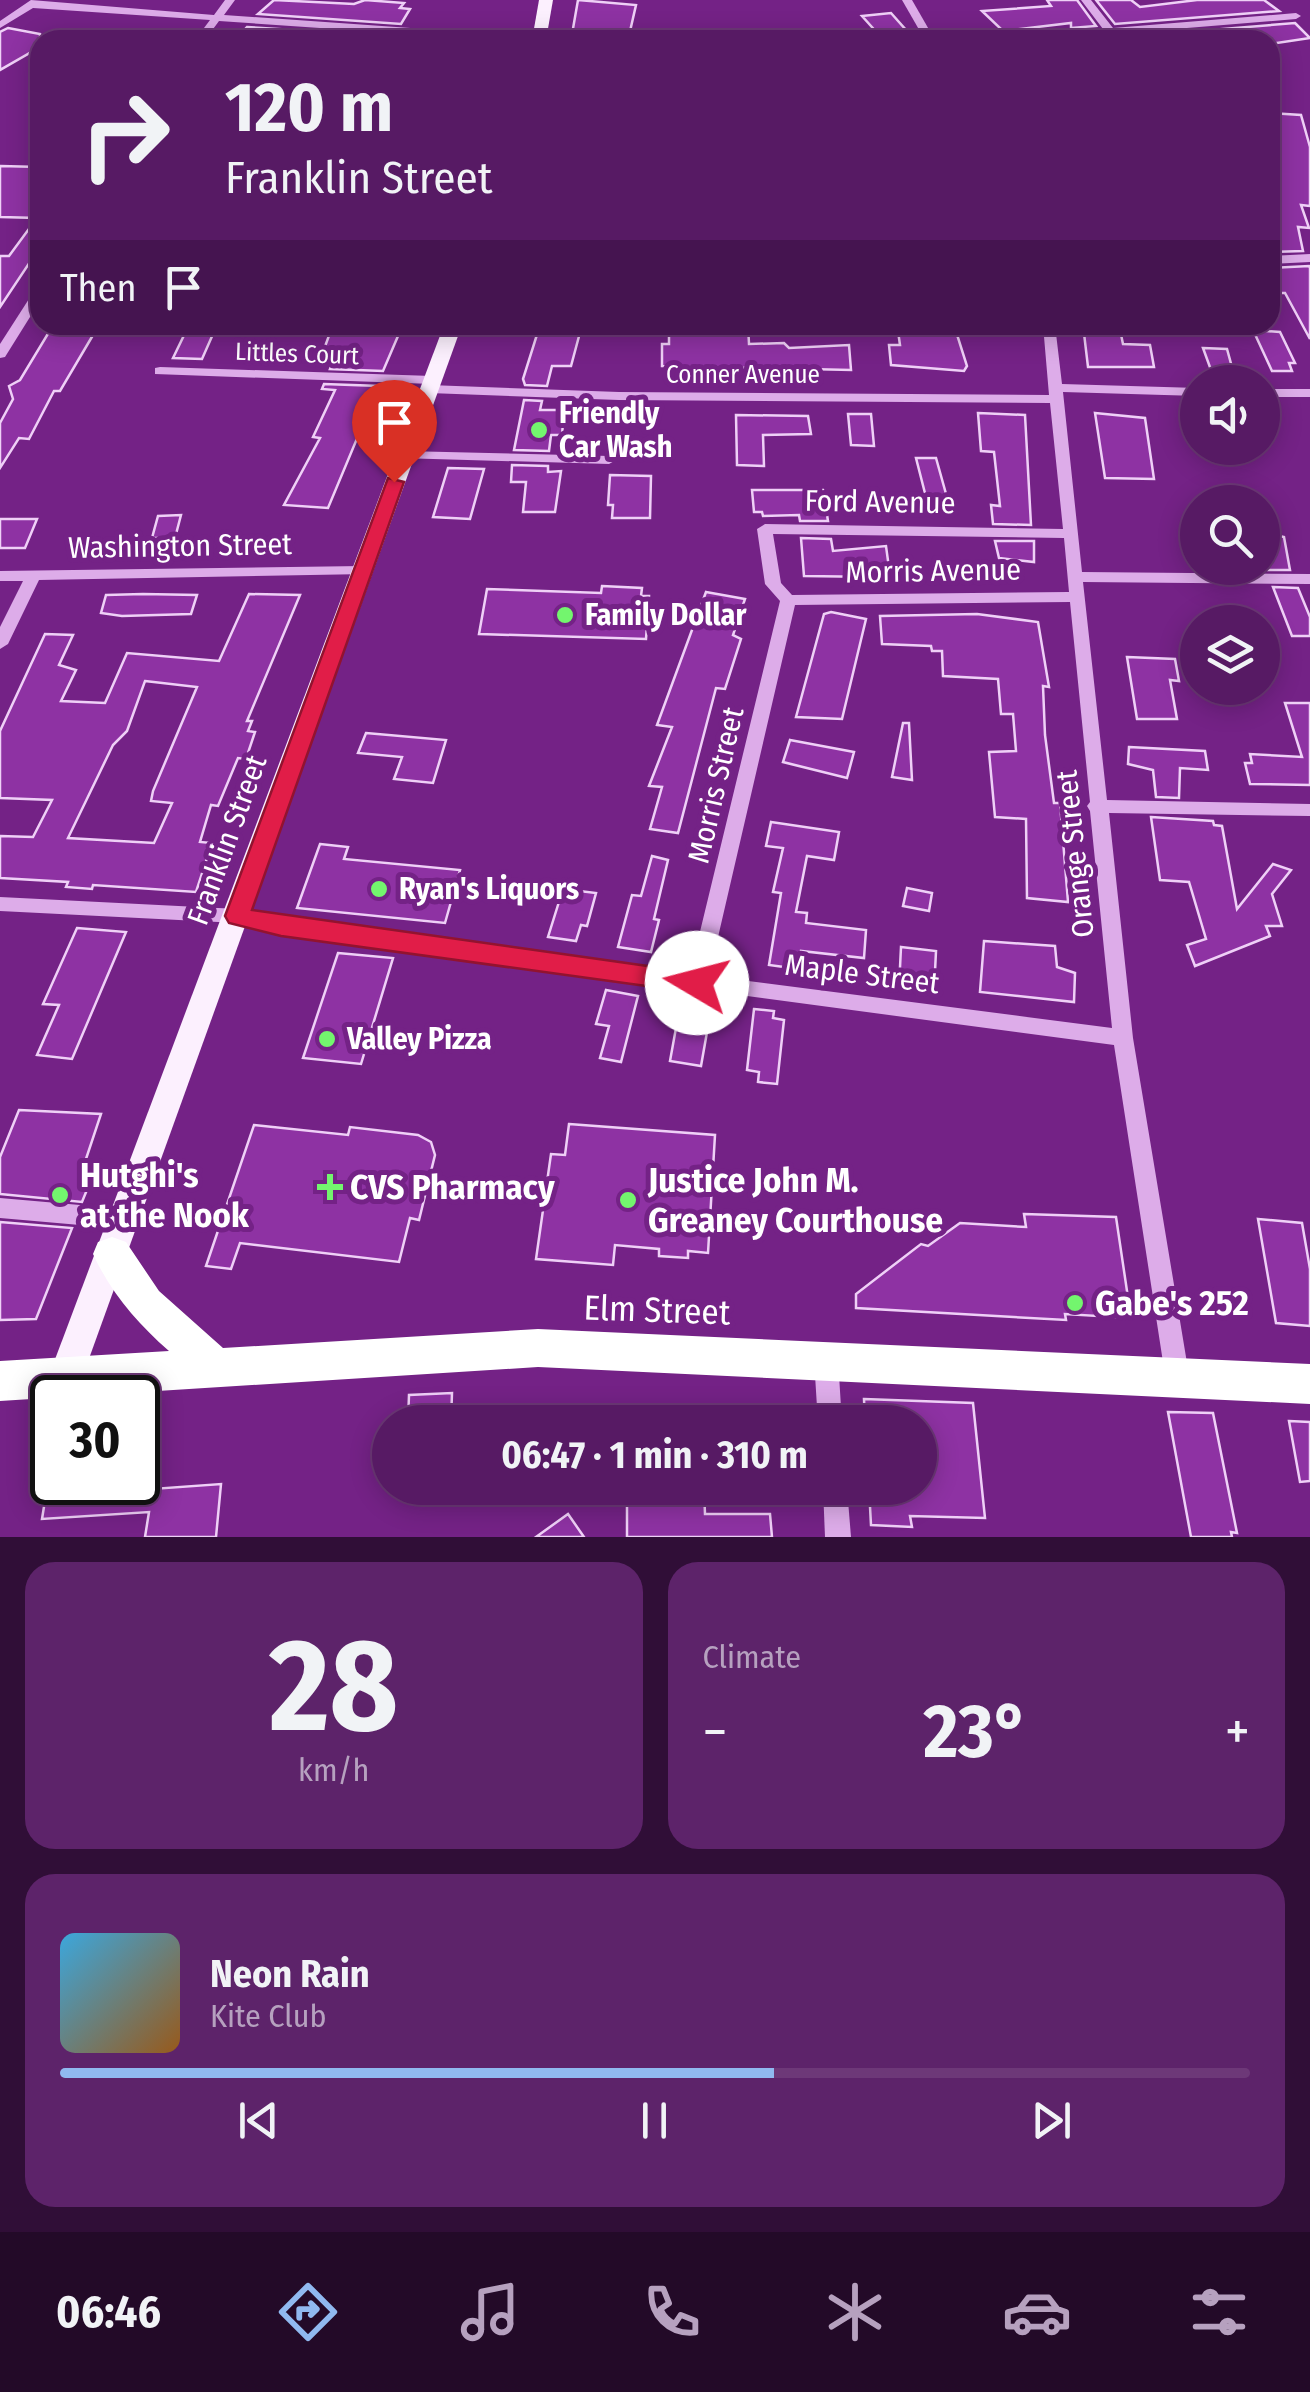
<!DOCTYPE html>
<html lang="en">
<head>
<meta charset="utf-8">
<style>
	:root { --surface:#571a64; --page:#5d236a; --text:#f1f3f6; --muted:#b6a1bf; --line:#6d3878; --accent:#90b9f0 }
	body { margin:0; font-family:"Fira Sans Condensed",sans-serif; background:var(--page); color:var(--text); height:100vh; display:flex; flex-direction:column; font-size:38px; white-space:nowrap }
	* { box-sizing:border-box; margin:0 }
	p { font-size:32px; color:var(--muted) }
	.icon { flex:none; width:55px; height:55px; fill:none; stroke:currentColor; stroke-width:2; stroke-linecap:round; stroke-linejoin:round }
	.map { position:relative; height:1537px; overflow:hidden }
	.details { display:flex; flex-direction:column; gap:25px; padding:25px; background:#300e37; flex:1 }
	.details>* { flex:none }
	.banner { position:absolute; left:30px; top:30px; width:1250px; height:305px; border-radius:30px; box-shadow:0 5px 25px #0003,0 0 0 2px var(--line); background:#571a64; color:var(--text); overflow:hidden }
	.buttons { position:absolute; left:1180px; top:365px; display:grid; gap:20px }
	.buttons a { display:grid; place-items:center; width:100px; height:100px; border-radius:50%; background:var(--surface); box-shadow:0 5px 25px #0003,0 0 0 2px var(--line); font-size:50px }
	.speed { position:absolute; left:30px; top:1375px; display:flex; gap:20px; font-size:50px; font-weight:700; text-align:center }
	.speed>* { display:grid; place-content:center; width:130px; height:130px; border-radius:50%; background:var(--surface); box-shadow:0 5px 25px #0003,0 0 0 2px var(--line); line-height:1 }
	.speed .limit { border:5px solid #111; border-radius:15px; background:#fff; color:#111 }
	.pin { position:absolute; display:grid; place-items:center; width:85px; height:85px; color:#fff; margin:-102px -42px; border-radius:50% 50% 50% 0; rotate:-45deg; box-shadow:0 0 10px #0007 }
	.pin .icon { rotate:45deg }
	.me { position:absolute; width:110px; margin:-55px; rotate:278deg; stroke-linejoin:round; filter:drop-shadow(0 0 8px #0008) }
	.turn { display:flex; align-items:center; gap:35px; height:210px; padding:0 30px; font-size:45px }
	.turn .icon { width:130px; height:130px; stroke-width:2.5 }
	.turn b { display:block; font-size:70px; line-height:85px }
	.then { display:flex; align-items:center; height:95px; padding:0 30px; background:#0003; gap:20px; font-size:38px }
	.big { font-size:75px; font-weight:700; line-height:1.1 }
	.details .widget { flex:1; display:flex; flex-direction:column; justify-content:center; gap:15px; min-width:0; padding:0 35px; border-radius:30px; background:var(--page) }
	.details .dial { align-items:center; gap:0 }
	.dial b { font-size:130px; line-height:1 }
	.song { display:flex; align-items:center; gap:30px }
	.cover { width:120px; height:120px; border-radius:15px; background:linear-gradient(135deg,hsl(200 70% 55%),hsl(30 70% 35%)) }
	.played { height:10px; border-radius:5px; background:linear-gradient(90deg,var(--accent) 60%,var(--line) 60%) }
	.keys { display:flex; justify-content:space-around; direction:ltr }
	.heat { display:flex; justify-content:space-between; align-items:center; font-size:55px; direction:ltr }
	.details .tiles { flex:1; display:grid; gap:25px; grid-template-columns:1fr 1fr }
	.widget:last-child { grid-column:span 2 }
	.trip { position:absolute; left:372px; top:1405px; width:565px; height:100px; border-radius:50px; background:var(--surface); box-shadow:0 5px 25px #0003,0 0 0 2px var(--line); font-weight:700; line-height:100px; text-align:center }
	.tab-bar { display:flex; height:160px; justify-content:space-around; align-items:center; background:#230a28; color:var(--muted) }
	.tab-bar .icon { width:70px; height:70px }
	.tab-bar .current { color:var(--accent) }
	.tab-bar b { font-size:45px; color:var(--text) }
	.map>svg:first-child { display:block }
	.building { fill:#8e32a3; stroke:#efd0f7; stroke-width:2.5; fill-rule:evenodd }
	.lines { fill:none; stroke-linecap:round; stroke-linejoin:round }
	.minor { fill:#ddace9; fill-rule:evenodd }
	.major { fill:#fcf0fe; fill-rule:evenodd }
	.highway { fill:#fff; fill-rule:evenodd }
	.route { fill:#e11d48; stroke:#92132f; stroke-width:2.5 }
	.poi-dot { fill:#73f56e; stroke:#742286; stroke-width:4 }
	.labels { text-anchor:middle; stroke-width:10; stroke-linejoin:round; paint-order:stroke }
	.far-street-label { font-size:25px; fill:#fff; stroke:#742286 }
	.poi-label { font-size:30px; font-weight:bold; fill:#fff; stroke:#742286; text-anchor:start }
	.street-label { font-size:30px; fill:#fff; stroke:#742286 }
	.near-poi-label { font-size:35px; font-weight:bold; fill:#fff; stroke:#742286; text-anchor:start }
	.near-street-label { font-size:35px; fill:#fff; stroke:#742286 }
</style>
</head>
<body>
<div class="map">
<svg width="1310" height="1537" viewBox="0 0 1310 1537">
	<rect width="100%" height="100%" fill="#742286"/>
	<g class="building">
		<path d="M 274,0 L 354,4 L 365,0 L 404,3 L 400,8 L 410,9 L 401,24 L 258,14 Z"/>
		<path d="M 578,0 L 636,5 L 628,40 L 571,40 Z"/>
		<path d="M 1047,0 L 1077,0 L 1096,26 L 1071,28 L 1071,23 L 1003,31 L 982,11 L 1051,6 Z"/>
		<path d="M 1096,0 L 1131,0 L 1140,7 L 1197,0 L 1264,0 L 1279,11 L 1115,24 Z"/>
		<path d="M 891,13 L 906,30 L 900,31 L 903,34 L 880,36 L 862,16 Z"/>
		<path d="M 1295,23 L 1310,38 L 1270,44 L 1270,40 L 1087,40 Z"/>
		<path d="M 247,27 L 390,36 L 238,37 Z"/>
		<path d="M 8,28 L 40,34 L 40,47 L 0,70 L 0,32 Z"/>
		<path d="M 1270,113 L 1301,115 L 1310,147 L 1310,206 L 1301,205 L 1309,228 L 1298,227 L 1303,251 L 1270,252 Z"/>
		<path d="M 0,166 L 40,167 L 40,247 L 0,307 L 0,256 L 9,256 L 37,218 L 0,217 Z"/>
		<path d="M 1309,266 L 1310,268 L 1310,339 L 1285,293 L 1270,293 L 1270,268 Z"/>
		<path d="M 189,325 L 217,325 L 202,359 L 173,358 Z"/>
		<path d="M 359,325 L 401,329 L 383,371 L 330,369 L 332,364 L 319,363 L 331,330 L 350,332 Z"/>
		<path d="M 540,325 L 582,325 L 571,366 L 552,366 L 547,386 L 525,385 L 523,379 Z"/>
		<path d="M 718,325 L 748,325 L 749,344 L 784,343 L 789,348 L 849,345 L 851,370 L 662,366 L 662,344 L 669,344 L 669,333 L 718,333 Z"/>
		<path d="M 926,325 L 954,325 L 967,366 L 964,371 L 891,365 L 889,345 L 900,345 L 898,331 L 928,332 Z"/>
		<path d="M 1083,325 L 1119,325 L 1123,344 L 1150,345 L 1154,367 L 1088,367 Z"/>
		<path d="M 52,327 L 96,330 L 60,391 L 54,391 L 29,439 L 19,438 L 0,468 L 0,423 L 13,399 L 9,386 L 20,380 Z"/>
		<path d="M 1253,330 L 1280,332 L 1295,363 L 1289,363 L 1292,371 L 1272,371 Z"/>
		<path d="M 1203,348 L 1227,349 L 1233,371 L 1211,370 Z"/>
		<path d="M 324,384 L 379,386 L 328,508 L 284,505 L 320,438 L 313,437 L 335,390 L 322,389 Z"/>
		<path d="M 524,400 L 542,401 L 540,410 L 564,410 L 562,435 L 551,435 L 549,451 L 514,450 Z"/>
		<path d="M 978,413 L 1025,415 L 1031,525 L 993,524 L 991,505 L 1000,506 L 994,452 L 981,451 Z"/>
		<path d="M 1095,413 L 1145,418 L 1154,479 L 1105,478 Z"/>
		<path d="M 848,414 L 871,414 L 874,446 L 851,445 Z"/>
		<path d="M 736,415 L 808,416 L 811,434 L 763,435 L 764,466 L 737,465 Z"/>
		<path d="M 916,458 L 936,458 L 948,501 L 927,501 Z"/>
		<path d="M 512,465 L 548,466 L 548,472 L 561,471 L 555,512 L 523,512 L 526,482 L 511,482 Z"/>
		<path d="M 448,468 L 484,469 L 470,519 L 433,517 Z"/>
		<path d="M 610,475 L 651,476 L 650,518 L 612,518 L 613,505 L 608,505 Z"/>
		<path d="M 752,490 L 823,490 L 828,521 L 800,521 L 799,515 L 763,516 L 762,512 L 754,512 Z"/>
		<path d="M 181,515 L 175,538 L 152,538 L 158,516 Z"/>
		<path d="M 0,519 L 37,519 L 25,548 L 0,548 Z"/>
		<path d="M 1262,532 L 1284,537 L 1290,570 L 1268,570 Z"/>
		<path d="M 801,538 L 831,539 L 833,551 L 886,546 L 889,568 L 879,567 L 876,577 L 804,576 Z"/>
		<path d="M 995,541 L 1034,541 L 1034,562 L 999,558 Z"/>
		<path d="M 602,586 L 642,588 L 641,596 L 649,596 L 646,639 L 479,634 L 487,589 L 601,593 Z"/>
		<path d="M 1273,587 L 1298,588 L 1310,617 L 1310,636 L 1292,636 Z"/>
		<path d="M 706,592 L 745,599 L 733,635 L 741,639 L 725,689 L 716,688 L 678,833 L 650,829 L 662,787 L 649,786 L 672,727 L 657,725 Z"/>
		<path d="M 249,594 L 300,595 L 247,721 L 252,721 L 248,731 L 255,732 L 246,759 L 238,758 L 218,806 L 211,805 L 200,842 L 212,843 L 196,892 L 93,885 L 92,889 L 66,887 L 68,882 L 0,878 L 0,836 L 33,837 L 52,800 L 0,798 L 0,731 L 45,634 L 73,635 L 59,665 L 76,670 L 61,701 L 105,703 L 127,653 L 219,661 ZM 145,681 L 197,687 L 153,791 L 151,801 L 172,803 L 154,843 L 68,838 L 113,745 L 127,731 Z"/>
		<path d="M 106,595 L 143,594 L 197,595 L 191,614 L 122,616 L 101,613 Z"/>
		<path d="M 831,612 L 866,619 L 842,719 L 796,717 L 824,614 Z"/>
		<path d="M 977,614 L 1038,622 L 1049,687 L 1043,686 L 1045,735 L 1054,803 L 1060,803 L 1068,902 L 1027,898 L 1026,819 L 995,817 L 989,752 L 1016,751 L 1013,714 L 1001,714 L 998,679 L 943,676 L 942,651 L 932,651 L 931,646 L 882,644 L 880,616 Z"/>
		<path d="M 1127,657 L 1175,659 L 1179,681 L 1170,680 L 1177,719 L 1137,719 Z"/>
		<path d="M 1285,703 L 1310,703 L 1310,785 L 1250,784 L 1245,763 L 1252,763 L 1250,754 L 1302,757 Z"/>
		<path d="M 903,723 L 909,723 L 912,780 L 892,777 Z"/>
		<path d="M 366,733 L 446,740 L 433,783 L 394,779 L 402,757 L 358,753 Z"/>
		<path d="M 790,740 L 854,752 L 847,778 L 783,762 Z"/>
		<path d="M 1129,747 L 1205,751 L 1208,770 L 1180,768 L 1179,798 L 1156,797 L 1153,770 L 1128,764 Z"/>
		<path d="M 1151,817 L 1213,821 L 1214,825 L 1222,826 L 1237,909 L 1273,864 L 1291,870 L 1272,894 L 1282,926 L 1266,926 L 1270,936 L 1195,966 L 1187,945 L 1206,939 L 1189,882 L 1160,880 Z"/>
		<path d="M 771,822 L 839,832 L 834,860 L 807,856 L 796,912 L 807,913 L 806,923 L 866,930 L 864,958 L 801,951 L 799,969 L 769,965 L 781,893 L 773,892 L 783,848 L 766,846 Z"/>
		<path d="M 320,844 L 348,847 L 344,859 L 460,870 L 445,923 L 297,908 Z"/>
		<path d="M 652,856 L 668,860 L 654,919 L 659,920 L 651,952 L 618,947 L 632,895 L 641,896 Z"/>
		<path d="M 907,888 L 932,893 L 929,911 L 903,906 Z"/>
		<path d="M 563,889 L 596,893 L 587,926 L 581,925 L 576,941 L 548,937 Z"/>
		<path d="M 77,928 L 126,932 L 72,1059 L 37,1055 L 59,1005 L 43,1004 Z"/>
		<path d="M 984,941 L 1055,946 L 1057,967 L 1075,973 L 1074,1002 L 980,992 Z"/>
		<path d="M 901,947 L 936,951 L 934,992 L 899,988 Z"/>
		<path d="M 338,953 L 393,958 L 361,1064 L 303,1058 Z"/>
		<path d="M 606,990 L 638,996 L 621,1062 L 600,1058 L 609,1026 L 596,1024 Z"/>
		<path d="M 691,1001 L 712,1004 L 701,1066 L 670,1061 L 680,1006 L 690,1007 Z"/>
		<path d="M 754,1009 L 774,1011 L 773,1018 L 784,1020 L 777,1084 L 758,1082 L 759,1072 L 747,1070 Z"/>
		<path d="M 19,1110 L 101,1114 L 81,1174 L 93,1175 L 82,1202 L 0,1194 L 0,1157 Z"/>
		<path d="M 569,1124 L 715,1135 L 708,1253 L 688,1251 L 688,1258 L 659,1256 L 659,1249 L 615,1245 L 613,1265 L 536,1259 L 551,1154 L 565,1155 Z"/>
		<path d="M 254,1125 L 348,1135 L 350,1127 L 418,1135 L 431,1142 L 435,1155 L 419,1220 L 410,1218 L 399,1262 L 240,1243 L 231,1269 L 206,1266 Z"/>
		<path d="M 1024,1214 L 1116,1217 L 1131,1318 L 1065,1314 L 1066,1320 L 856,1308 L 856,1294 L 921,1244 L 928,1246 L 960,1223 L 1026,1227 Z"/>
		<path d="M 1258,1219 L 1302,1223 L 1310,1269 L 1310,1326 L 1276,1323 Z"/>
		<path d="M 0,1222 L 72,1228 L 36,1319 L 0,1320 Z"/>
		<path d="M 452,1393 L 451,1422 L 408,1422 L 409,1395 Z"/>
		<path d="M 864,1399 L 973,1403 L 985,1518 L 910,1516 L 912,1527 L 871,1525 L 869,1488 L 920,1488 L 920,1422 L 865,1422 Z"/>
		<path d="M 1168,1412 L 1213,1413 L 1237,1533 L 1231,1532 L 1232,1537 L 1191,1537 Z"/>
		<path d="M 1289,1421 L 1310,1422 L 1310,1481 L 1300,1482 Z"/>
		<path d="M 48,1482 L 140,1482 L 139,1490 L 221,1484 L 216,1537 L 145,1537 L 149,1512 L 42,1519 Z"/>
		<path d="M 704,1489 L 705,1514 L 770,1514 L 772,1537 L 627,1537 L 627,1490 Z"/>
		<path d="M 568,1514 L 584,1537 L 536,1537 Z"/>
	</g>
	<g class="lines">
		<g class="minor">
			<path d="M 31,0 L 214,15 L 225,0 L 235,0 L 224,15 L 539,37 L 544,40 L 496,40 L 219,21 L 205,40 L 195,40 L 210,20 L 33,8 L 0,28 L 0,21 Z"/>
			<path d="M 902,0 L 912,0 L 935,40 L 925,40 Z"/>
			<path d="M 1081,0 L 1091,0 L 1113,28 L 1296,13 L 1301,16 L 1296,19 L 1041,40 L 999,40 L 1004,37 L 1103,29 Z"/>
			<path d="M 1310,254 L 1310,262 L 1270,264 L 1270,256 Z"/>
			<path d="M 40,287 L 40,301 L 5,357 L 0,358 L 0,344 L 36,288 Z"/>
			<path d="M 1043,325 L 1055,325 L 1062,384 L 1198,388 L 1198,396 L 1063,392 L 1082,572 L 1310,574 L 1310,584 L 1083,582 L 1107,800 L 1310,804 L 1310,816 L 1109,813 L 1133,1038 L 1189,1375 L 1185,1383 L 1177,1386 L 1169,1383 L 1165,1375 L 1114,1045 L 281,934 L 238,923 L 0,911 L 0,897 L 238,909 L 281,920 L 690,973 L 780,601 L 765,584 L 757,529 L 765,524 L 1063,529 L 1050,403 L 619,400 L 429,393 L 422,389 L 429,385 L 619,392 L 1049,395 ZM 773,534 L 1064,538 L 1069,592 L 792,595 L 781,583 ZM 1070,602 L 1090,802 L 1087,806 L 1090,811 L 1112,1028 L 709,976 L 795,605 Z"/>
			<path d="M 160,367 L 432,376 L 439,380 L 432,384 L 155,374 L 155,368 Z"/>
			<rect x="1262" y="389" width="48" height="8"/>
			<path d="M 404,451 L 609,456 L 616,460 L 609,464 L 399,458 L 397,455 Z"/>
			<path d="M 362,566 L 367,568 L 370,571 L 367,574 L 39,580 L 8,644 L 0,649 L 0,627 L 23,581 L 0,581 L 0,571 Z"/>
			<path d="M 0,1198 L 80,1205 L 88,1208 L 91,1215 L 88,1222 L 80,1225 L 0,1218 Z"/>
			<path d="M 826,1349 L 834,1352 L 838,1360 L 842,1422 L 818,1422 L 814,1360 L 818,1352 Z"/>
			<path d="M 823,1488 L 847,1488 L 851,1537 L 825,1537 Z"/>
		</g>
		<g class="major">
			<path d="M 539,0 L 553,0 L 546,40 L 532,40 Z"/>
			<path d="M 444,325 L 462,325 L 82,1378 L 77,1390 L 65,1394 L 53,1390 L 48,1378 Z"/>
		</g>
		<path class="highway" d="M 112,1237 L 126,1242 L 159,1291 L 223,1348 L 538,1329 L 1310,1364 L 1310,1404 L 538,1367 L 0,1401 L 0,1361 L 169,1351 C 137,1323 111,1293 93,1254 L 98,1242 Z"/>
	</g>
	<path class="route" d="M 388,478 L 404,482 L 252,910 L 697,973 L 710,983 L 706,990 L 697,993 L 281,936 L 229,923 L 225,916 Z"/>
	<g class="poi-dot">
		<circle cx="539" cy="430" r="10"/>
		<circle cx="565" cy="615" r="10"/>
		<circle cx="379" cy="889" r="10"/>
		<circle cx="327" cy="1039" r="10"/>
		<path d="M325 1172h10v10h10v10h-10v10h-10v-10h-10v-10h10z"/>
		<circle cx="60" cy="1195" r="10"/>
		<circle cx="628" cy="1200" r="10"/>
		<circle cx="1075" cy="1303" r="10"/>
	</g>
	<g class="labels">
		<g class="far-street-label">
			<text transform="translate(297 353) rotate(2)" y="9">Littles Court</text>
			<text x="743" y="383">Conner Avenue</text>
		</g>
		<g class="poi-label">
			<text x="559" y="423">Friendly<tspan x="559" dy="34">Car Wash</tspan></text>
			<text x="585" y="625">Family Dollar</text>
			<text x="399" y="899">Ryan's Liquors</text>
			<text x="347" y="1049">Valley Pizza</text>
		</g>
		<g class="street-label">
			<text transform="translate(880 502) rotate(1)" y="10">Ford Avenue</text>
			<text transform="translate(180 546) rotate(-1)" y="10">Washington Street</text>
			<text transform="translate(933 571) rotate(-1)" y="10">Morris Avenue</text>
			<text transform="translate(716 785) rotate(-77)" y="10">Morris Street</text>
			<text transform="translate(227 840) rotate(-70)" y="10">Franklin Street</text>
			<text transform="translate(1075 854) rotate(-96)" y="10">Orange Street</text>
			<text transform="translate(862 974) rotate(7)" y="10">Maple Street</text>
		</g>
		<g class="near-poi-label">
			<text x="80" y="1187">Hutghi's<tspan x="80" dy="40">at the Nook</tspan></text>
			<text x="648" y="1192">Justice John M.<tspan x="648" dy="40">Greaney Courthouse</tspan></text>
			<text x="350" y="1199">CVS Pharmacy</text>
			<text x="1095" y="1315">Gabe's 252</text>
		</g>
		<g class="near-street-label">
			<text transform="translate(657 1310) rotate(2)" y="12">Elm Street</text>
		</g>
	</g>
</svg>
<div class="buttons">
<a><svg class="icon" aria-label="sound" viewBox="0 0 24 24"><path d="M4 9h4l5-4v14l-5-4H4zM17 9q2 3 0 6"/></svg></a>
<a><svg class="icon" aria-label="search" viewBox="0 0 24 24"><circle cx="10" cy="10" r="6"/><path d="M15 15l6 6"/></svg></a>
<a><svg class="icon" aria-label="layers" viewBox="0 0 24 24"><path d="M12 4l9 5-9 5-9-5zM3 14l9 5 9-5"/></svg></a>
</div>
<div class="speed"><div class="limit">30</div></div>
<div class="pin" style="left:394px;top:482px;background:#d93025"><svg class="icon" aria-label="arrive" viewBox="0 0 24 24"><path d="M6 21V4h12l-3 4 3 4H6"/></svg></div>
<svg class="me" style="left:697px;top:983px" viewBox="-20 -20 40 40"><circle r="19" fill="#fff"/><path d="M0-13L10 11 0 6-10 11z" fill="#e11d48"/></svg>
<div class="trip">06:47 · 1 min · 310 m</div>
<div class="banner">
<div class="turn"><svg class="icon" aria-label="right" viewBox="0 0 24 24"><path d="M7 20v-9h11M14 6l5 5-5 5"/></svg><div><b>120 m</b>Franklin Street</div></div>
<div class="then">Then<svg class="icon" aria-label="arrive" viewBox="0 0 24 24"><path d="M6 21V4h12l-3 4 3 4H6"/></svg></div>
</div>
</div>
<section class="details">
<div class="tiles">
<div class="widget dial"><b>28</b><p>km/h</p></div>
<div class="widget"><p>Climate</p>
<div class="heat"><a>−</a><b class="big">23°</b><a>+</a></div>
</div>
<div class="widget">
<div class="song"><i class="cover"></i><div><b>Neon Rain</b><p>Kite Club</p></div></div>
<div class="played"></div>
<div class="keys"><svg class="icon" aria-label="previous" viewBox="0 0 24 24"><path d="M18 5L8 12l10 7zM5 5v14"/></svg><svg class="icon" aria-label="pause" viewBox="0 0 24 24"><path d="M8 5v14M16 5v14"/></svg><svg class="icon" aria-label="next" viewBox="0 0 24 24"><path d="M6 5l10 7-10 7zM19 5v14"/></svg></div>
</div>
</div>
</section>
<nav class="tab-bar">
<b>06:46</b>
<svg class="icon current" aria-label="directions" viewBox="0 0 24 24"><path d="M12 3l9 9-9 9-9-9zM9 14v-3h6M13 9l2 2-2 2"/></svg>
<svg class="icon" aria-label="music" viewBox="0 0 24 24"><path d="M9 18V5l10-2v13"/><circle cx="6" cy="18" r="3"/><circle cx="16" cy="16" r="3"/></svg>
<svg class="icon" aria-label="phone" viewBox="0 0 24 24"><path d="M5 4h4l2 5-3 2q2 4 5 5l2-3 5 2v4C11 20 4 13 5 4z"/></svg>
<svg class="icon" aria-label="climate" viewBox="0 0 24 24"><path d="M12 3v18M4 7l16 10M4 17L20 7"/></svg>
<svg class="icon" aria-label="car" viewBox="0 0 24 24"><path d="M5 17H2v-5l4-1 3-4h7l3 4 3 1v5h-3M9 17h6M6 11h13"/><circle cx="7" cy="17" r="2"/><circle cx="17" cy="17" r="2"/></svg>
<svg class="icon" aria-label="filters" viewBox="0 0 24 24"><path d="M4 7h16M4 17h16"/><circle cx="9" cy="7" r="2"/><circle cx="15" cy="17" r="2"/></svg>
</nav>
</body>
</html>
